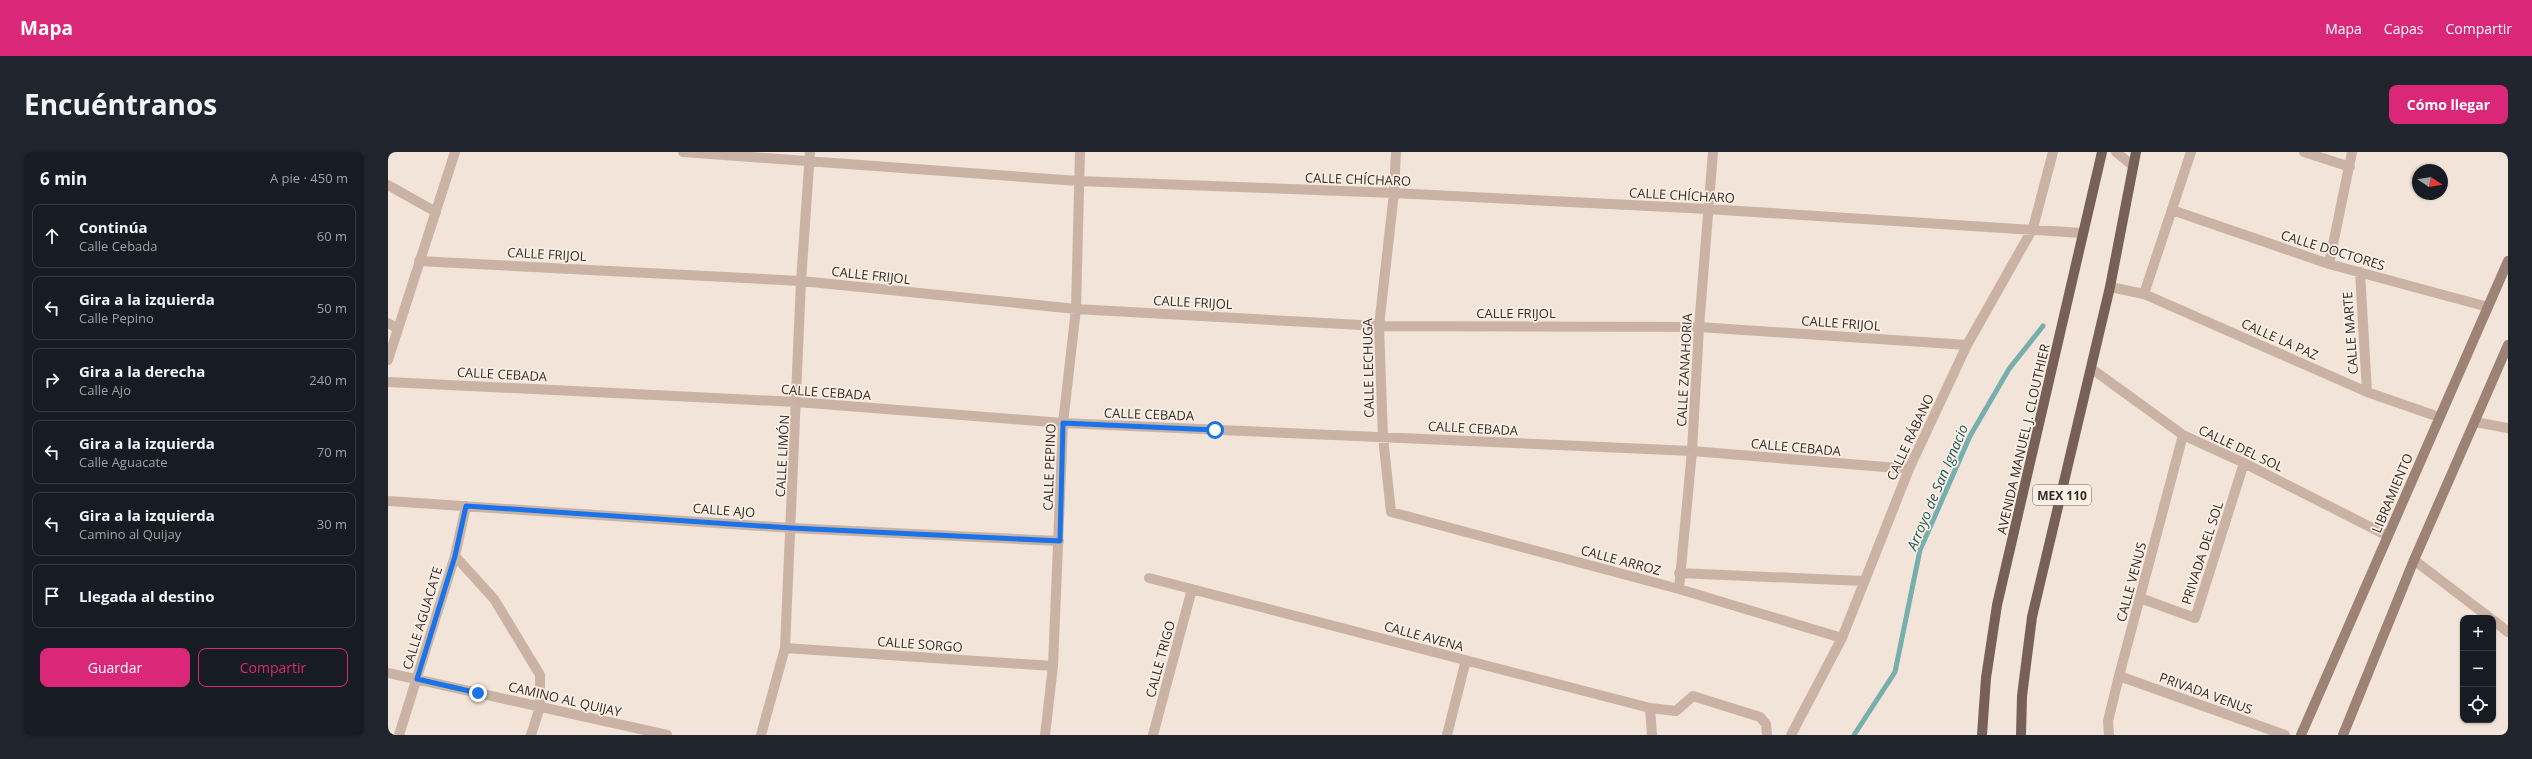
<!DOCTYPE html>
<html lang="es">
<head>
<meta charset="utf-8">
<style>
  :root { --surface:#171b24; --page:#20242c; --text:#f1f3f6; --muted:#9ea1a6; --line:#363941; --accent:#db2777 }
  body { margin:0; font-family:"Open Sans",sans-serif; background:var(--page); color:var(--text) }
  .controls { position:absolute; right:12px; bottom:12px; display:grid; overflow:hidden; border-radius:8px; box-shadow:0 1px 3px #0004 }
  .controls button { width:36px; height:36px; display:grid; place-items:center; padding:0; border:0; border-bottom:1px solid var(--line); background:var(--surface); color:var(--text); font:20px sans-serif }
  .compass { position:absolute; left:2024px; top:12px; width:36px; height:36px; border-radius:50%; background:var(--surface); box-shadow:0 1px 3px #0004; rotate:102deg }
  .stop { position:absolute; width:12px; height:12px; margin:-9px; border:3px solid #1a73e8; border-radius:50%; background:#fff }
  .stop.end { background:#1a73e8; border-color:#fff; box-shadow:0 1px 4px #0008 }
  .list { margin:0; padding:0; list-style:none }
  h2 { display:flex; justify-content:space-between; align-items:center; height:52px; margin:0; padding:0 16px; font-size:17px }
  h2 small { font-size:13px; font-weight:400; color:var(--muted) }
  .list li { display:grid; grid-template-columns:26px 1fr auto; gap:12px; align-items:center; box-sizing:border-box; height:64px; margin:0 8px 8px; padding:0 8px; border:1px solid var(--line); border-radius:8px }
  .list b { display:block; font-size:15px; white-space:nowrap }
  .list p { margin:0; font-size:13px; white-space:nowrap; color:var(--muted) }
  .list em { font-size:13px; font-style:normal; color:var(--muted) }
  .actions { display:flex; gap:8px; padding:12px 16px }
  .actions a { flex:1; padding:9px 0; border:1px solid var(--accent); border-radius:8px; text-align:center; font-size:14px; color:var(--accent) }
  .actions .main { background:var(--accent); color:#fff }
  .icon { flex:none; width:22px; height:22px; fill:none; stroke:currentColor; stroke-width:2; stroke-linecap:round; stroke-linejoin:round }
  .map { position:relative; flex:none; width:2120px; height:583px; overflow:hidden; border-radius:8px }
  header { display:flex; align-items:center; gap:24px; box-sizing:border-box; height:56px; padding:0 20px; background:var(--accent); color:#fff }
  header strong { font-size:19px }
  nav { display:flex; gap:22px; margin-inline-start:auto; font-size:14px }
  .intro { display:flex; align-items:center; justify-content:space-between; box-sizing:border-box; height:96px; padding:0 24px }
  h1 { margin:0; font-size:28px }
  .button { padding:10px 18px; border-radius:8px; background:var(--accent); color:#fff; font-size:14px; font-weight:700 }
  main { display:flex; gap:24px; padding:0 24px }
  aside { flex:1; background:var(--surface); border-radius:8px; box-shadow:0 1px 3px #0004 }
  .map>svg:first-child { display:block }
</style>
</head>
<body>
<header>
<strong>Mapa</strong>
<nav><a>Mapa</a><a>Capas</a><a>Compartir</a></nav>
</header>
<div class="intro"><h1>Encuéntranos</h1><a class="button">Cómo llegar</a></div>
<main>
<aside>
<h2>6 min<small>A pie · 450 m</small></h2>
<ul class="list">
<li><svg class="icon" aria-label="ahead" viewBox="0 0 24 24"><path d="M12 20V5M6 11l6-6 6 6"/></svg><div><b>Continúa</b><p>Calle Cebada</p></div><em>60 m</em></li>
<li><svg class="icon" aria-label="left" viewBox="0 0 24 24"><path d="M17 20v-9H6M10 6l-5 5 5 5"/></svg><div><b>Gira a la izquierda</b><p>Calle Pepino</p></div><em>50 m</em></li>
<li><svg class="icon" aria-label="right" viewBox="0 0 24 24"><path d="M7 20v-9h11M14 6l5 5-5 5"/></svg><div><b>Gira a la derecha</b><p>Calle Ajo</p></div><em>240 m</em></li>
<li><svg class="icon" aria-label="left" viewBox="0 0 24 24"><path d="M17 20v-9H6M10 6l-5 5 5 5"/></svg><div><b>Gira a la izquierda</b><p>Calle Aguacate</p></div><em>70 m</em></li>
<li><svg class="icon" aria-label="left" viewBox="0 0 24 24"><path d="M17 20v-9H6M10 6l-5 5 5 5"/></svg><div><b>Gira a la izquierda</b><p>Camino al Quijay</p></div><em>30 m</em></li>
<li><svg class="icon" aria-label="arrive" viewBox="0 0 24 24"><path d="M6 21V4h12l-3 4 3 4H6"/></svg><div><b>Llegada al destino</b></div></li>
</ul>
<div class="actions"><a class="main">Guardar</a><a>Compartir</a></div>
</aside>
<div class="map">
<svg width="2120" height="583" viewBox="0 0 2120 583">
  <rect width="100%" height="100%" fill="#f2e4d8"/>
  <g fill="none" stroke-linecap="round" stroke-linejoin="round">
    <path stroke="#77afae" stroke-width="5" d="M1466 583 1507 520 1532 398 1582 284 1621 217 1655 174"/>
    <path stroke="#cab3a4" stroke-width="10" d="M295 0 690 29 1006 41 1320 57 1694 81
      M1008 0 1006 41 991 174 995 285 1003 360 1291 437 1454 486
      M1728 0 1745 14
      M1916 0 1962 15
      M0 33 48 60
      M1784 58 1941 112 2100 155
      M31 109 413 129 688 157 991 174 1311 175 1579 193
      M1941 112 1964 0
      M1972 120 1979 240
      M1722 135 1756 142 1979 240 2051 265
      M1756 142 1803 0
      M0 171 9 176
      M0 208 67 0
      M1704 217 1795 283 1856 311 2000 384
      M0 230 409 250 675 271 1304 299 1521 317
      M2087 270 2120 276
      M0 349 403 376 671 389
      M67 404 106 447 152 523V555L143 583
      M2026 408 2102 466
      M1291 421 1475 429
      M761 426 1262 556 1288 559 1305 544 1372 565 1378 572 1379 583
      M1291 437 1304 299 1311 175 1325 0
      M1752 446 1807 466 1856 311
      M2105 468 2120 480
      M397 496 665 514
      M0 521 279 583
      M1731 524 1897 583
      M1262 556 1264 583
      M11 583 67 404 78 354
      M373 583 397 496 413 129 422 0
      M657 583 665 514 675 271 688 157 692 0
      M765 583 804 437
      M1059 583 1078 508
      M1403 583 1454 486 1521 317 1579 193 1645 76 1665 0
      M1721 583 1720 569 1731 524 1795 283"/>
    <path stroke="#9d8276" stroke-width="10" d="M1913 583 2120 109
      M1955 583 2026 408 2120 193"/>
    <path stroke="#776057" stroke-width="10" d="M1594 583 1598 526 1609 453 1714 0
      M1633 583 1634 544 1644 465 1722 135 1748 0"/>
  </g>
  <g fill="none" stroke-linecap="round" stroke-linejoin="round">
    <path stroke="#1a73e8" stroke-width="5" d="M90 541 29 527 67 404 78 354 403 376 672 389 675 271 827 278"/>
  </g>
  <g text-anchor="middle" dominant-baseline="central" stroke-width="3.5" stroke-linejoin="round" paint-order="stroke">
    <rect fill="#f9efe5" stroke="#70655f" stroke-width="1" x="1645" y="333" width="58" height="20" rx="3"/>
    <g font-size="12" font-weight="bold" fill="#352a26">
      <text x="1674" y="343">MEX 110</text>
    </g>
    <g font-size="13" fill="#352a26" stroke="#f9efe5">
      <text transform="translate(970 27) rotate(2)">CALLE CHÍCHARO</text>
      <text transform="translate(1294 43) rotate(3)">CALLE CHÍCHARO</text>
      <text transform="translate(1945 98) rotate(17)">CALLE DOCTORES</text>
      <text transform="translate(159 102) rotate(3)">CALLE FRIJOL</text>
      <text transform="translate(483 123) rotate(6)">CALLE FRIJOL</text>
      <text transform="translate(805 150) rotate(3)">CALLE FRIJOL</text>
      <text x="1128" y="161">CALLE FRIJOL</text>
      <text transform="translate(1453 171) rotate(4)">CALLE FRIJOL</text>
      <text transform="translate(1962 181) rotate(-94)">CALLE MARTE</text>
      <text transform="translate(1892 187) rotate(24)">CALLE LA PAZ</text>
      <text transform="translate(980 216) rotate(-91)">CALLE LECHUGA</text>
      <text transform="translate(1296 218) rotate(-87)">CALLE ZANAHORIA</text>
      <text transform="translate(114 222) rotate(3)">CALLE CEBADA</text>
      <text transform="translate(438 240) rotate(4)">CALLE CEBADA</text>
      <text transform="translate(761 262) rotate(2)">CALLE CEBADA</text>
      <text transform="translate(1085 276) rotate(3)">CALLE CEBADA</text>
      <text transform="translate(1522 285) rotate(-65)">CALLE RÁBANO</text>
      <text transform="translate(1635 287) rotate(-77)">AVENIDA MANUEL J. CLOUTHIER</text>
      <text transform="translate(1408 295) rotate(5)">CALLE CEBADA</text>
      <text transform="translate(1853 296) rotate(25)">CALLE DEL SOL</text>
      <text transform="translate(394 304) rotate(-87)">CALLE LIMÓN</text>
      <text transform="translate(661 315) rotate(-88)">CALLE PEPINO</text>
      <text transform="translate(2004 341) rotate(-67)">LIBRAMIENTO</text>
      <text transform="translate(336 358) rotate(4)">CALLE AJO</text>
      <text transform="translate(1814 401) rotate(-72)">PRIVADA DEL SOL</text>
      <text transform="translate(1233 408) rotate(15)">CALLE ARROZ</text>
      <text transform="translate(1743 430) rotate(-75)">CALLE VENUS</text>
      <text transform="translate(34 466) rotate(-73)">CALLE AGUACATE</text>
      <text transform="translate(1036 484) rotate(15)">CALLE AVENA</text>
      <text transform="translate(532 492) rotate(4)">CALLE SORGO</text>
      <text transform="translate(772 507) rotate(-75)">CALLE TRIGO</text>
      <text transform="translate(1818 541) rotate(20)">PRIVADA VENUS</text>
      <text transform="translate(177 547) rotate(13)">CAMINO AL QUIJAY</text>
    </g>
    <g font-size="14" font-style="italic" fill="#1b5757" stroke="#f9efe5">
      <text transform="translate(1549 335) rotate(-67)">Arroyo de San Ignacio</text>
    </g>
  </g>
</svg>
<div class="controls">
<button>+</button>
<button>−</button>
<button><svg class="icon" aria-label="locate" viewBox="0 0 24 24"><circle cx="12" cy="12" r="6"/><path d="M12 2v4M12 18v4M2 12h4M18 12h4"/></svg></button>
</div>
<svg class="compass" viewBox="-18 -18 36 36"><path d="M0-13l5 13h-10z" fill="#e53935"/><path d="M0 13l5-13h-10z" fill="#9ea1a6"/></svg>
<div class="stop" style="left:827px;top:278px"></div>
<div class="stop end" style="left:90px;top:541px"></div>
</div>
</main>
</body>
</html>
